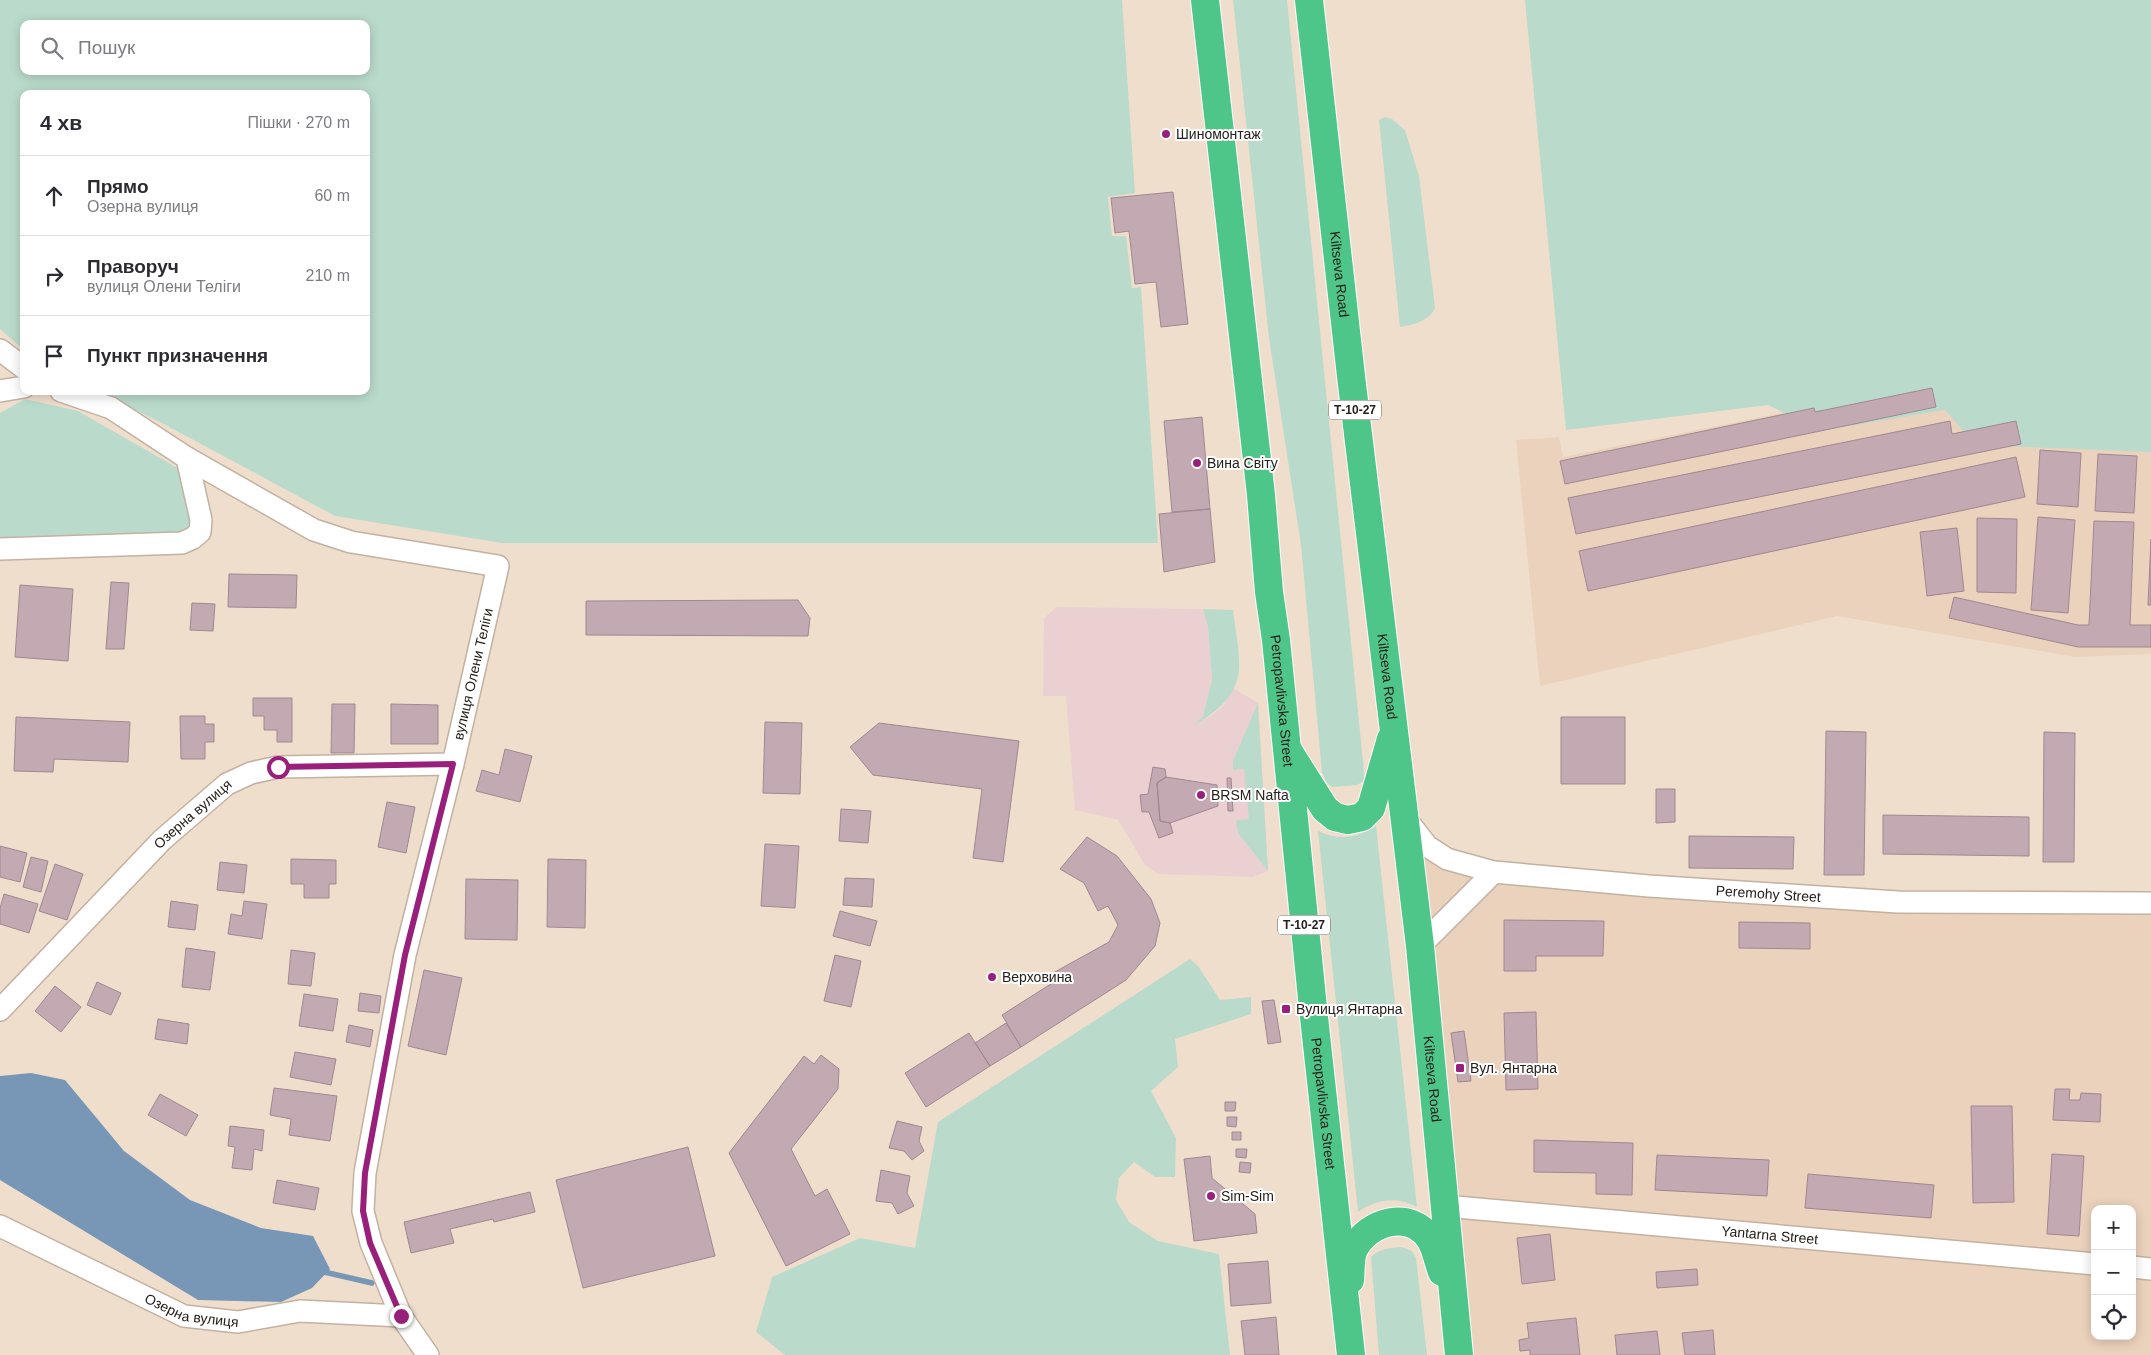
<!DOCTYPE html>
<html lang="uk">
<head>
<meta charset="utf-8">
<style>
  :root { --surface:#fff; --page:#f2f2f3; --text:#2b2b33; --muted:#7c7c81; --line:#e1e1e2 }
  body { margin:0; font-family:Helvetica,sans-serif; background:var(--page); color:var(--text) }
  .controls { position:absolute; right:15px; bottom:15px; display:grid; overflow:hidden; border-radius:10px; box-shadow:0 2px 12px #0003 }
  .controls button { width:45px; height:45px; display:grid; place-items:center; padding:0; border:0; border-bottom:1px solid var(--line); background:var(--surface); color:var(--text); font:25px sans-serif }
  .stop { position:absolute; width:15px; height:15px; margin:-11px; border:4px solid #99207a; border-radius:50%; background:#fff }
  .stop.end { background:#99207a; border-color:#fff; box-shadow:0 1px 5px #0008 }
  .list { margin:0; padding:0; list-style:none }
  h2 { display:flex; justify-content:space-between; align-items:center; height:65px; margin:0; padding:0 20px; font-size:21px }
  h2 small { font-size:16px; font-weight:400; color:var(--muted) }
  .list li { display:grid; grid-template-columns:32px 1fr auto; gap:15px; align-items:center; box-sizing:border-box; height:80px; padding:0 20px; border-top:1px solid var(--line) }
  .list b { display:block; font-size:19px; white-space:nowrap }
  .list p { margin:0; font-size:16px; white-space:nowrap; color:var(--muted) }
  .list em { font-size:16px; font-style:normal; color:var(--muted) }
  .icon { flex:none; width:28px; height:28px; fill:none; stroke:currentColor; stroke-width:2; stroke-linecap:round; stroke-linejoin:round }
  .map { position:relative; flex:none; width:2151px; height:1355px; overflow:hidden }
  .search { position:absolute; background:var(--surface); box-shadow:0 2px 12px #0003; left:20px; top:20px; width:350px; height:55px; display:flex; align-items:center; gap:12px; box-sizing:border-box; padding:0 18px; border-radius:10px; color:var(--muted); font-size:19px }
  .panel { position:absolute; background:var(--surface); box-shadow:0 2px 12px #0003; left:20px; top:90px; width:350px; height:305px; border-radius:10px }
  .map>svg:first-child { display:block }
</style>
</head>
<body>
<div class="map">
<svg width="2151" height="1355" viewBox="0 0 2151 1355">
  <rect width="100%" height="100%" fill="#f0decd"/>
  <path fill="#ebd0d1" d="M1057 607 1203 609 1208 627 1212 679 1203 716 1196 723 1211 716 1223 706 1233 688 1258 703 1268 871 1253 877 1158 874 1145 865 1118 820 1075 810 1066 696H1043L1044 618Z"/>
  <path fill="#ebd2bc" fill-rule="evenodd" d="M1930 383 2151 434V654L2075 657 1837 616 1540 686 1516 440 1559 437 1563 457Z
    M1406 819 1447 859 1649 886 2151 903V1355H1459ZM2095 1209H2132V1336H2095Z"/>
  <path fill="#badbcb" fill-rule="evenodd" d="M0 0H1122L1135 193 1108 197 1112 236H1126L1132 288 1141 287 1158 543H502L335 516 160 422 96 391H366V94H24V350L0 329ZM24 24H366V71H24Z
    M1233 0H1287L1364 772V781L1357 785 1332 787 1326 782 1322 772 1301 545 1269 338Z
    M1525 0H2151V452L1976 445 1945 410 1819 431 1768 405 1566 430Z
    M1385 117 1392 119 1405 130 1419 176 1435 308C1429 321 1413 325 1400 327L1379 120Z
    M25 399 78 411 181 470 198 527 179 534 0 545V413Z
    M1203 609 1233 610C1235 629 1240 650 1239 669 1237 696 1215 714 1194 725L1203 716 1212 679 1208 627Z
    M1258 703 1268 871 1238 833 1236 820 1249 819 1244 769 1233 770V761Z
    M1376 826 1417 1207C1397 1196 1377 1199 1358 1212L1318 831C1341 841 1355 838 1376 826Z
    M1190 959 1198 966 1220 1000 1251 997V1014L1175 1039 1178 1067 1151 1091 1176 1138 1175 1177H1155L1134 1162 1119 1178 1116 1200 1129 1222 1158 1241 1219 1254 1230 1355H785L756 1332 772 1277 860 1238 915 1248 938 1122Z
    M1402 1247 1412 1251 1416 1258 1427 1355H1379L1371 1257C1380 1248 1390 1248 1402 1247Z"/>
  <path fill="#7897b6" d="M31 1073 65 1080 124 1151 190 1200 261 1228 313 1236 330 1269 312 1288 281 1302 198 1300 0 1180V1076Z"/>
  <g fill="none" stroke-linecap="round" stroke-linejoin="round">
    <path stroke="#7897b6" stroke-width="5.5" d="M320 1271 372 1283"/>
  </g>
  <path fill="#c2a9b2" stroke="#a08891" d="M1173 192 1188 324 1161 327 1156 282 1135 284 1129 231 1115 233 1111 198Z
    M1932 388 1936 407 1565 484 1560 461 1814 408 1815 412Z
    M1202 417 1210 509 1172 512 1164 421Z
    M1950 421 1952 434 2016 421 2021 444 1576 534 1568 498Z
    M2040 450 2081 453 2078 507 2037 504Z
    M2098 454 2137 456 2134 513 2095 511Z
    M2016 457 2025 497 1588 591 1579 551Z
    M1210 509 1215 562 1164 572 1159 514Z
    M2038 517 2075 520 2068 613 2031 610Z
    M1977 518 2017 519 2016 593 1977 592Z
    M2094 521 2134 522 2130 625H2151V647H2078L1949 618 1954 597 2078 625H2089Z
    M1957 528 1964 591 1927 596 1920 532Z
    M2151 539V605H2148Z
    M229 574 297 575 296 608 228 607Z
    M111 582 129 583 124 649H106Z
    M20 585 73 589 68 661 15 657Z
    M798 600 810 618 808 636 586 635V601Z
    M192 603 215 604 213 631 190 630Z
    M253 698H292V742H277V730H264V716H253Z
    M332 704H355L354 753H331Z
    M391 704 438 705V744H391Z
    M180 716H205V724H214V742H205V759H181Z
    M16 717 130 722 128 762 54 759 53 772 14 771Z
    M1561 717H1625V784H1561Z
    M765 722 802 723 800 794 763 793Z
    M879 723 1019 741 1003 862 973 858 982 789 873 775 850 747Z
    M1826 731 1866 732 1864 875H1824Z
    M2044 732 2075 733 2074 862H2043Z
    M505 749 532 756 520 802 476 791 482 770 499 775Z
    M1153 767 1165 769 1166 777 1157 783 1160 821 1170 823 1173 833 1159 838 1149 812H1142L1140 795 1148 794Z
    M1166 777 1217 785 1218 806 1170 823 1160 821 1157 783Z
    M1227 778H1231L1233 811H1228Z
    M1656 789H1675V822L1656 823Z
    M387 802 415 807 406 853 378 847Z
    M841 809 871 811 868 843 839 841Z
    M1883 815 2029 817V856L1883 854Z
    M1689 836 1794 837 1793 869 1689 868Z
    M1087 837 1117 856 1151 899 1160 923 1155 946 1126 980 1021 1047 1002 1015 1057 980 1053 973 1109 942 1118 925 1108 906 1098 911 1084 883 1060 869Z
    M765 844 799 846 795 908 761 906Z
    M0 846 27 853 20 882 0 877Z
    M31 857 48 861 41 892 23 887Z
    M291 859 336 860V884H329V898H304V884H291Z
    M548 859 586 860 585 928 547 927Z
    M220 862 247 865 244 893 217 890Z
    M55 864 83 874 67 920 39 911Z
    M845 878 874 879 872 907 843 905Z
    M466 879 518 880 517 940 465 939Z
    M4 894 38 904 29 933 0 924V908Z
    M171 901 198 905 195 930 168 927Z
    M244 901 267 904 262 939 228 934 231 914 242 916Z
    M840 911 877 921 870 946 833 936Z
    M1504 920 1604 921 1603 956H1536V971H1504Z
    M1739 922 1810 923V949L1739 948Z
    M186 948 215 952 210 990 182 987Z
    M291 950 315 953 311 986 288 984Z
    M835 955 861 961 851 1007 824 1001Z
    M424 970 462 978 446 1055 408 1046Z
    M97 982 121 993 111 1015 87 1005Z
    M55 986 81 1007 61 1032 35 1011Z
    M360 993 381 996 379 1013 358 1011Z
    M304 994 338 999 333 1031 299 1026Z
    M1274 1000 1281 1042 1268 1044 1262 1001Z
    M1536 1012 1538 1089 1506 1090 1504 1013Z
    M158 1019 189 1024 187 1044 155 1039Z
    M1006 1023 1021 1047 990 1066 975 1043Z
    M349 1025 373 1030 370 1047 346 1042Z
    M1464 1031 1471 1081 1458 1082 1451 1033Z
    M969 1033 990 1066 926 1107 905 1073Z
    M295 1052 336 1059 331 1085 290 1077Z
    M821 1055 839 1069 838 1089 791 1149 815 1196 827 1189 850 1234 786 1266 729 1153 804 1056 814 1064Z
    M274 1088 337 1096 330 1141 289 1135 291 1119 270 1115Z
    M2055 1089H2070L2069 1100H2080L2081 1093 2101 1094 2100 1122 2053 1120Z
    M160 1094 198 1115 186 1136 148 1115Z
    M1225 1102H1236L1235 1111H1225Z
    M1971 1106H2012L2014 1202 1973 1203Z
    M1227 1117H1237L1236 1127 1227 1126Z
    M897 1121 922 1127 919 1141 924 1151 912 1160 904 1151 889 1148Z
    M230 1126 264 1130 262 1151 254 1149 252 1170 232 1168 235 1147 228 1146Z
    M1232 1132H1241V1140H1232Z
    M1534 1140 1633 1143 1632 1195 1596 1194V1173L1534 1172Z
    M688 1147 715 1256 583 1288 556 1180Z
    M1236 1149H1247L1246 1158 1236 1157Z
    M2052 1154 2084 1156 2079 1236 2047 1234Z
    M1657 1155 1769 1160 1767 1196 1655 1190Z
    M1210 1156 1212 1178 1255 1214 1257 1233 1194 1241 1184 1159Z
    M1240 1162 1251 1163 1250 1173 1239 1172Z
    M881 1170 910 1176 907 1193 914 1206 898 1214 892 1203 876 1201Z
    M1808 1174 1934 1185 1931 1218 1805 1208Z
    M277 1180 319 1188 315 1210 273 1203Z
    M530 1192 535 1212 494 1222 493 1219 450 1229 454 1243 411 1253 404 1222Z
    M1550 1234 1555 1280 1522 1284 1517 1238Z
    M1268 1261 1271 1303 1231 1306 1228 1264Z
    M1697 1269 1698 1285 1657 1288 1656 1272Z
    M1276 1317 1279 1355H1245L1241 1321Z
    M1576 1318 1580 1355H1530V1350L1520 1351 1519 1340 1529 1338 1527 1323Z
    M1713 1330 1715 1355H1685L1682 1333Z
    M1657 1331 1660 1355H1617L1615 1335Z"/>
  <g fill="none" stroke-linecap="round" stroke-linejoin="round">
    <g stroke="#c3b1a1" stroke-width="24">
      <g id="minor">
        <path d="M0 350 24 368"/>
        <path d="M0 391 24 387"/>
        <path d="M61 391 111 408 187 458 314 530 351 542 498 566 453 764 405 955 365 1173 363 1211 371 1243 401 1316 428 1355"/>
        <path d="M0 549 182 543 193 538 200 532 201 520 187 458"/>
        <path id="s1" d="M1406 819 1427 846 1447 859 1494 872 1649 886 1898 902 2151 903"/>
        <path d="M1420 946 1494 872"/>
        <path id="s2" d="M0 1010 162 840 227 784 251 773 278 767 453 764"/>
        <path id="s3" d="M1445 1206 2095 1264"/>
        <path id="s4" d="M0 1226 184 1316 238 1322 300 1311 401 1316"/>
        <path d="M2132 1267 2151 1269"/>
      </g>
    </g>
    <g stroke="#fff" stroke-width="30">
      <g id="highway">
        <path id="s5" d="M1205 0 1261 495 1269 592 1276 640 1313 1008 1351 1355"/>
        <path id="s6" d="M1309 0 1351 376 1420 946 1459 1355"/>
        <path d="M1289 752 1325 809 1335 817 1348 820 1362 817 1371 808 1391 739"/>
        <path d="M1350 1280C1351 1270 1350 1257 1354 1249 1368 1221 1411 1209 1430 1239 1436 1248 1438 1262 1442 1272"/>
      </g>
    </g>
    <use href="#minor" stroke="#fff" stroke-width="21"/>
    <use href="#highway" stroke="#4ec589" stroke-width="28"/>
  </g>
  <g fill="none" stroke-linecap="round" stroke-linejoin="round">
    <path stroke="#99207a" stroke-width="6" d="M278 767 453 764 405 955 365 1173 363 1211 370 1243 401 1316"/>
  </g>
  <g fill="#99207a" stroke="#fff" stroke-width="2">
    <circle cx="1166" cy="134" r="5"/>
    <circle cx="1197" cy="463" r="5"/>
    <circle cx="1201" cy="795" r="5"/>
    <circle cx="992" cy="977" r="5"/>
    <rect x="1281" y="1004" width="10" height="10" rx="2.5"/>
    <rect x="1455" y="1063" width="10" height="10" rx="2.5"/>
    <circle cx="1211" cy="1196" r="5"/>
  </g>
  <g text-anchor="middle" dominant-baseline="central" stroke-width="4" stroke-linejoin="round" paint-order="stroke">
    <g fill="#fff" stroke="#68635f" stroke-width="1">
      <rect x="1329" y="400.5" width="52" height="19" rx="4"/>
      <rect x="1278" y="915.5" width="52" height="19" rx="4"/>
    </g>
    <g font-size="12" font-weight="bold" fill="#27201a">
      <text x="1355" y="410">Т-10-27</text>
      <text x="1304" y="925">Т-10-27</text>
    </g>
    <g font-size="14" fill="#27201a" stroke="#fff" text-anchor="start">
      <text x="1176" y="134">Шиномонтаж</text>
      <text x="1207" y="463">Вина Світу</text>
      <text x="1211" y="795">BRSM Nafta</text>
      <text x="1002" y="977">Верховина</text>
      <text x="1296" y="1009">Вулиця Янтарна</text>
      <text x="1470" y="1068">Вул. Янтарна</text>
      <text x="1221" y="1196">Sim-Sim</text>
    </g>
    <g font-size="14" fill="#27201a" stroke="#fff">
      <text stroke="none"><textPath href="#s6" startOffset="276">Kiltseva Road</textPath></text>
      <text transform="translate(473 674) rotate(-77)">вулиця Олени Теліги</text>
      <text stroke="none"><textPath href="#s6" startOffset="681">Kiltseva Road</textPath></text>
      <text stroke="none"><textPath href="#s5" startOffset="705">Petropavlivska Street</textPath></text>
      <text stroke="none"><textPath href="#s2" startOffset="275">Озерна вулиця</textPath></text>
      <text stroke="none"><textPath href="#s1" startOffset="382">Peremohy Street</textPath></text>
      <text stroke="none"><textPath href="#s6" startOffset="1086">Kiltseva Road</textPath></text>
      <text stroke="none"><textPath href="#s5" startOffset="1110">Petropavlivska Street</textPath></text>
      <text stroke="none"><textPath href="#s3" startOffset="326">Yantarna Street</textPath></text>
      <text stroke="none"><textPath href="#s4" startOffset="211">Озерна вулиця</textPath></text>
    </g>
  </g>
</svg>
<div class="controls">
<button>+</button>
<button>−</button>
<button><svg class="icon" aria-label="locate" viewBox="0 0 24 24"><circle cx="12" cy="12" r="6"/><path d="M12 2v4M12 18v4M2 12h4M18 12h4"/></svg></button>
</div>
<div class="stop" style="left:278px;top:767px"></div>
<div class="stop end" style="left:401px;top:1316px"></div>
<div class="search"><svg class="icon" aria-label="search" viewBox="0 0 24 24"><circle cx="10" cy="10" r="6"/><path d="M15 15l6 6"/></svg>Пошук</div>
<section class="panel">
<h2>4 хв<small>Пішки · 270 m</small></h2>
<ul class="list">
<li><svg class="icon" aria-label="ahead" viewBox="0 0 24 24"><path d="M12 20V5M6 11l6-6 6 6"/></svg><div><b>Прямо</b><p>Озерна вулиця</p></div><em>60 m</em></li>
<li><svg class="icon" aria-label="right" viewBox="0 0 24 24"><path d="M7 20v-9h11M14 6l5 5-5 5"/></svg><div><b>Праворуч</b><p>вулиця Олени Теліги</p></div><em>210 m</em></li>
<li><svg class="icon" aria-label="arrive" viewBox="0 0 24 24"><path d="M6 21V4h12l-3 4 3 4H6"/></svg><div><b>Пункт призначення</b></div></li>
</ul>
</section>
</div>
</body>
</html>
